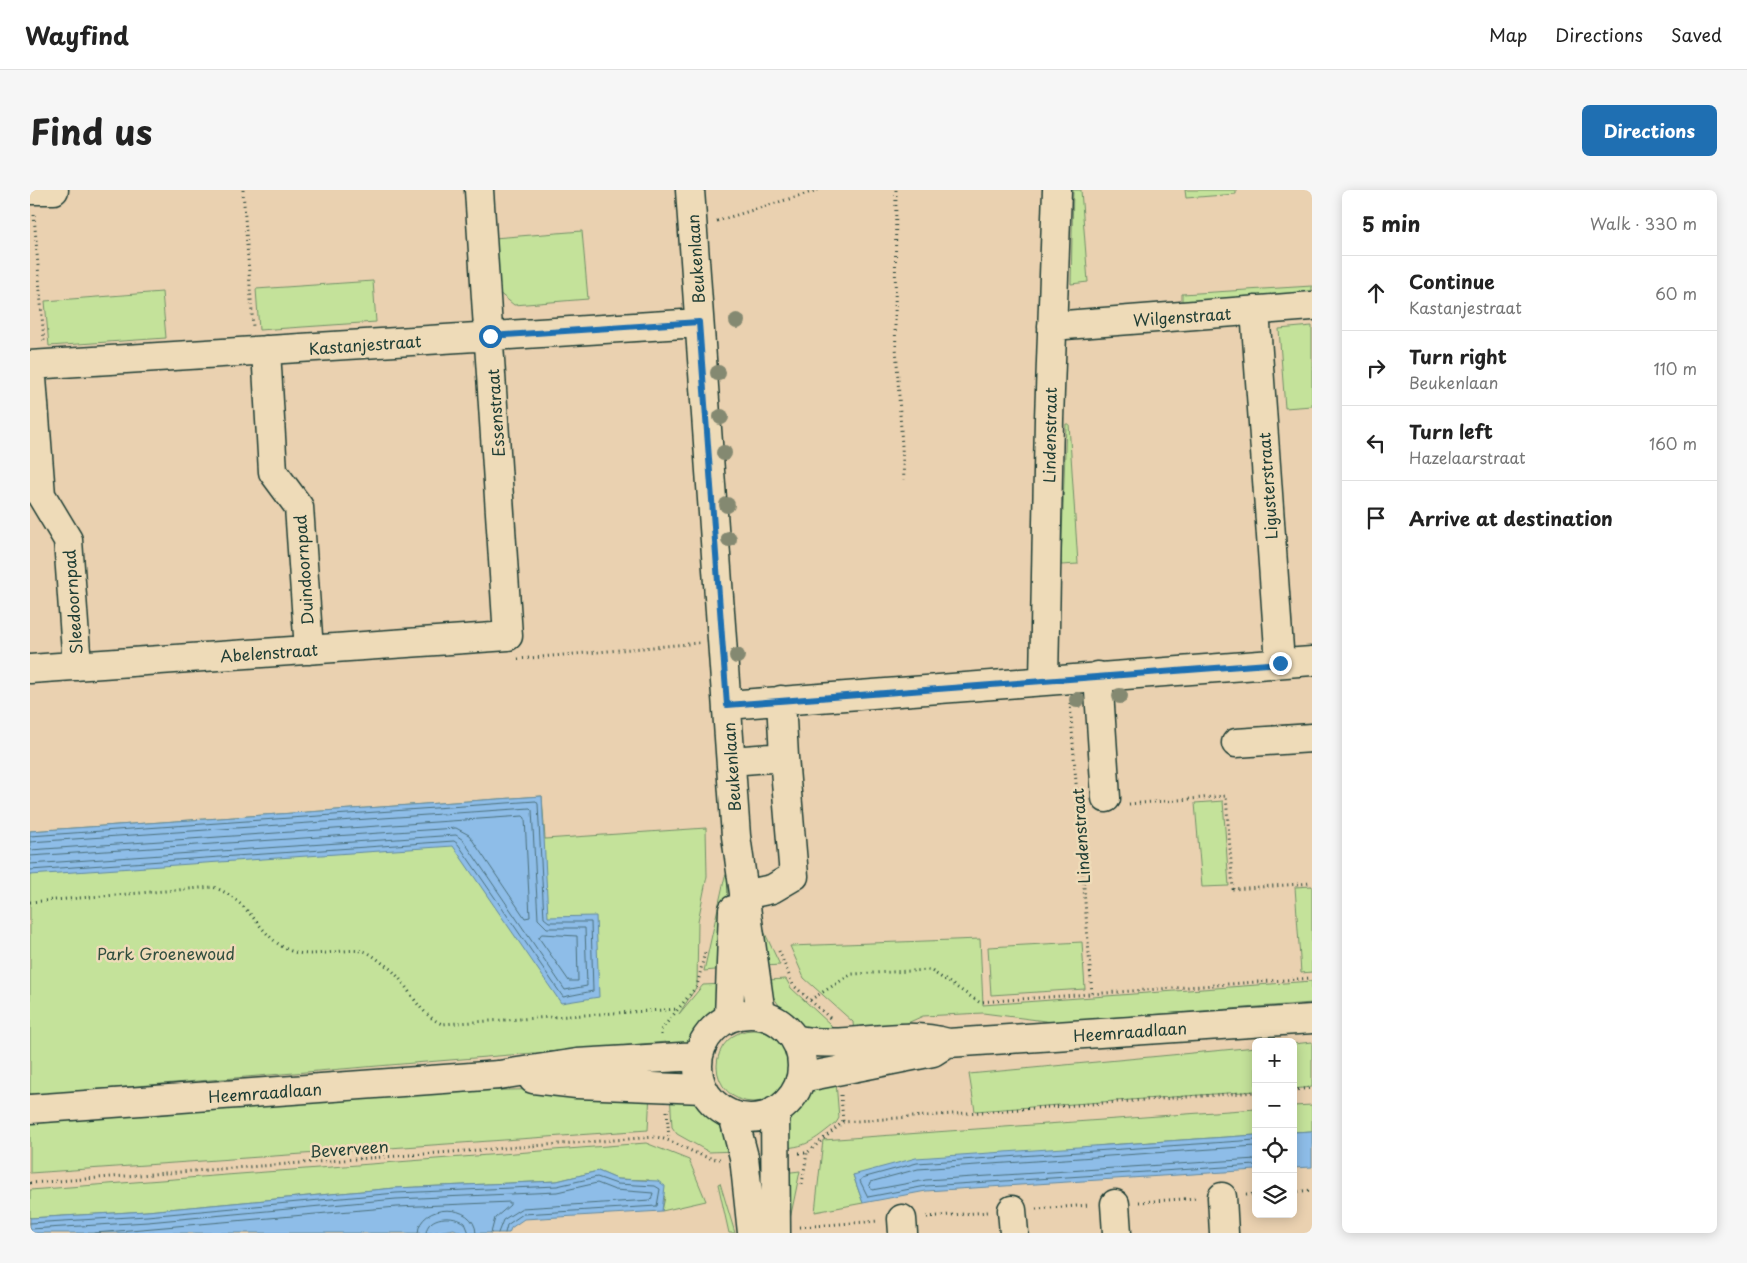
<!DOCTYPE html>
<html lang="en">
<head>
<meta charset="utf-8">
<style>
  :root { --surface:#fff; --page:#f6f6f6; --text:#222; --muted:#767676; --line:#e0e0e0; --accent:#1f6fb2 }
  body { margin:0; font-family:"Playpen Sans",sans-serif; background:var(--page); color:var(--text) }
  .controls { position:absolute; right:15px; bottom:15px; display:grid; overflow:hidden; border-radius:8px; box-shadow:0 2px 12px #0003 }
  .controls button { width:45px; height:45px; display:grid; place-items:center; padding:0; border:0; border-bottom:1px solid var(--line); background:var(--surface); color:var(--text); font:25px sans-serif }
  .stop { position:absolute; width:15px; height:15px; margin:-11px; border:4px solid #1f6fb2; border-radius:50%; background:#fff }
  .stop.end { background:#1f6fb2; border-color:#fff; box-shadow:0 1px 5px #0008 }
  .list { margin:0; padding:0; list-style:none }
  h2 { display:flex; justify-content:space-between; align-items:center; height:65px; margin:0; padding:0 20px; font-size:21px }
  h2 small { font-size:16px; font-weight:400; color:var(--muted) }
  .list li { display:grid; grid-template-columns:32px 1fr auto; gap:15px; align-items:center; box-sizing:border-box; height:75px; padding:0 20px; border-top:1px solid var(--line) }
  .list b { display:block; font-size:19px; white-space:nowrap }
  .list p { margin:0; font-size:16px; white-space:nowrap; color:var(--muted) }
  .list em { font-size:16px; font-style:normal; color:var(--muted) }
  .icon { flex:none; width:28px; height:28px; fill:none; stroke:currentColor; stroke-width:2; stroke-linecap:round; stroke-linejoin:round }
  .map { position:relative; flex:none; width:1282px; height:1043px; overflow:hidden; border-radius:8px }
  header { display:flex; align-items:center; gap:30px; box-sizing:border-box; height:70px; padding:0 25px; background:var(--surface); border-bottom:1px solid var(--line) }
  header strong { font-size:24px }
  nav { display:flex; gap:28px; margin-inline-start:auto; font-size:18px }
  .intro { display:flex; align-items:center; justify-content:space-between; box-sizing:border-box; height:120px; padding:0 30px }
  h1 { margin:0; font-size:35px }
  .button { padding:12px 22px; border-radius:8px; background:var(--accent); color:#fff; font-size:18px; font-weight:700 }
  main { display:flex; gap:30px; padding:0 30px }
  aside { flex:1; background:var(--surface); border-radius:8px; box-shadow:0 2px 12px #0003 }
  .map>svg:first-child { display:block }
</style>
</head>
<body>
<header>
<strong>Wayfind</strong>
<nav><a>Map</a><a>Directions</a><a>Saved</a></nav>
</header>
<div class="intro"><h1>Find us</h1><a class="button">Directions</a></div>
<main>
<div class="map">
<svg width="1282" height="1043" viewBox="0 0 1282 1043">
  <rect width="100%" height="100%" fill="#ead1b0"/>
  <filter id="ink" filterUnits="userSpaceOnUse"><feTurbulence type="fractalNoise" baseFrequency=".02" numOctaves="2"/><feDisplacementMap in="SourceGraphic" scale="10" xChannelSelector="R" yChannelSelector="G"/><feConvolveMatrix kernelMatrix="1 2 1 2 8 2 1 2 1" color-interpolation-filters="sRGB"/></filter>
  <g filter="url(#ink)">
    <path fill="#c4e29a" stroke="#729067" d="M1043 0H1051L1058 92 1041 94Z
      M1155 0H1206V4L1156 8Z
      M552 41 558 109 484 115 468 102 464 48Z
      M343 91 346 132 229 140 226 99Z
      M1282 96V103L1152 112V104Z
      M132 102 136 148 19 156 15 111Z
      M1282 136V216L1255 218 1249 139Z
      M1036 234H1039L1048 374 1031 375Z
      M512 606 515 649 676 638 677 686 668 731 667 796 649 824 673 795 694 794 688 823 659 852 636 860V852L0 905V641Z
      M1193 611 1199 696 1172 697 1165 613Z
      M698 682 696 779 674 781 695 686Z
      M1282 696V782L1271 783 1265 697Z
      M731 735 750 775 735 776Z
      M950 749 953 815 1282 791V813L1023 832 953 823 893 826 853 844 824 845 823 832 774 788 760 756Z
      M1052 752 1055 799 961 805 958 757Z
      M756 789 761 798 801 835 802 846 777 841 753 821 742 805 738 790Z
      M687 876a36 36 0 1 1 72 0a36 36 0 1 1-72 0Z
      M1282 852V897L1263 899V854Z
      M1226 857V901L945 921 939 884Z
      M806 892 809 928 806 933C786 948 779 957 753 958L755 934 760 926 781 902 791 896Z
      M527 899 620 902 618 940 0 983V929L432 901Z
      M640 902 668 910 693 933 707 961 679 962 647 944 642 937Z
      M1282 915V941L1263 942V916Z
      M1226 919V945L1077 955 823 985 833 1013 785 1022 793 950Z
      M616 953 659 970 676 1011 632 1021 635 1007 619 990 587 989 568 981 527 991 365 998 117 1021 0 1028V1000Z
      M770 981 759 1034 753 983Z
      M690 993 705 1043H699L688 994Z"/>
    <path fill="#8ebde8" stroke="#628aa0" d="M512 606 518 727 566 726 569 807 531 813 423 656 0 685V641Z
      M1282 941V977L1263 978V942Z
      M1226 945V980L896 1001 833 1013 823 985 886 968Z
      M568 981 587 989 628 991 635 996 632 1021 494 1029 481 1038 479 1043H432L424 1039 401 1043H0V1028L117 1021 365 998 527 991Z"/>
    <g fill="none" stroke-linecap="round" stroke-linejoin="round">
      <path stroke="#4b707c" stroke-width="1" d="M0 646 506 611 508 614 514 728 519 732H561L563 801 533 807 428 654 424 651 0 680
        M0 652 500 618 502 620 508 729 517 738H555L557 796 535 800 433 650 426 645 0 674
        M0 660 493 626 495 628 500 727 495 728 439 645 426 638 0 666
        M512 744 547 746 548 791H539L509 748Z
        M1226 950 887 973 832 988 830 991 838 1007 896 996 1226 975
        M1226 956 888 979 840 992 839 995 842 1000 896 990 1226 969
        M0 1033 117 1026 366 1003 527 996 567 987 587 994 625 996 630 999 627 1016 493 1024 477 1035 475 1043
        M0 1039 118 1032 366 1009 527 1002 567 993 585 1000 623 1003 621 1010 492 1018 473 1030 468 1043
        M65 1043 367 1017 480 1012V1015L465 1028 461 1043
        M388 1043C389 1013 445 1012 446 1043
        M396 1043C397 1025 424 1025 435 1033L439 1043"/>
      <g stroke="#1f3d34" stroke-width="31">
        <path id="minor" d="M0 0H24
          M660 0 706 646 731 824
          M1225 120 1250 473
          M1022 136 1282 116
          M236 160 243 282 269 317 279 460
          M0 175 669 133
          M1 175 11 305 38 350 47 476
          M0 479 478 446 449 0
          M1068 486 1076 608
          M1014 490 1019 229 1027 0
          M751 510 754 567
          M697 515 1282 471
          M1206 553 1282 548
          M701 571 754 567 764 686 742 699 714 705
          M699 827 703 720
          M745 921 746 1043
          M703 925 714 967 722 1043
          M1192 1007 1194 1043
          M1085 1014 1087 1043
          M982 1020 984 1043
          M872 1029 873 1043"/>
      </g>
      <g stroke="#1f3d34" stroke-width="31">
        <path id="major" d="M668 876a52 52 0 1 1 104 0a52 52 0 1 1-104 0Z
          M765 849C815 861 869 838 918 853L1282 829
          M771 888 903 862 914 855
          M503 889 547 894 673 899
          M0 919 469 885 547 873 668 866"/>
      </g>
      <path stroke="#1f3d34" stroke-width="3" stroke-dasharray="1 4" stroke-linecap="butt" d="M213 0 223 137
        M866 0 865 139 874 290
        M4 25 14 151
        M687 31 788 0
        M488 469 669 453
        M1040 513 1062 804
        M1099 614 1196 606 1203 699 1282 693
        M0 712 183 697C221 710 230 749 261 761 283 769 310 758 333 761 340 762 349 771 355 775 378 790 384 822 412 834L649 819
        M749 761 763 795 800 828
        M780 810 822 784 900 780 949 812 1282 788
        M631 845V840L667 796 675 762
        M1263 900 1282 898
        M811 905 813 932
        M637 921 639 949
        M769 963H777L813 932 1226 902
        M0 993 625 947C647 950 670 970 690 969
        M772 994 777 963
        M1263 1002 1282 1000
        M1216 1005 1226 1004
        M1109 1012 1167 1008
        M1006 1019 1060 1015
        M897 1027 958 1022
        M770 1037 848 1031"/>
      <use href="#minor" stroke="#eedbb8" stroke-width="28"/>
      <use href="#major" stroke="#eedbb8" stroke-width="28"/>
    </g>
    <g fill="#848971">
      <circle cx="707" cy="131" r="8"/>
      <circle cx="688" cy="183" r="8"/>
      <circle cx="691" cy="227" r="8"/>
      <circle cx="694" cy="263" r="8"/>
      <circle cx="697" cy="315" r="8"/>
      <circle cx="699" cy="349" r="8"/>
      <circle cx="707" cy="466" r="8"/>
      <circle cx="1090" cy="506" r="8"/>
      <circle cx="1047" cy="510" r="8"/>
    </g>
  </g>
  <g fill="none" stroke-linecap="round" stroke-linejoin="round" filter="url(#ink)">
    <path stroke="#1f6fb2" stroke-width="6" d="M460 146 669 132 697 515 1250 473"/>
  </g>
  <g text-anchor="middle" dominant-baseline="central" stroke-width="5" stroke-linejoin="round" paint-order="stroke">
    <g font-size="16" fill="#1f3d34" stroke="#eedbb8">
      <text transform="translate(665 69) rotate(-94)">Beukenlaan</text>
      <text transform="translate(1152 126) rotate(-4)">Wilgenstraat</text>
      <text transform="translate(335 154) rotate(-4)">Kastanjestraat</text>
      <text transform="translate(465 223) rotate(-94)">Essenstraat</text>
      <text transform="translate(1019 245) rotate(-89)">Lindenstraat</text>
      <text transform="translate(1237 296) rotate(-94)">Ligusterstraat</text>
      <text transform="translate(273 380) rotate(-94)">Duindoornpad</text>
      <text transform="translate(42 412) rotate(-94)">Sleedoornpad</text>
      <text transform="translate(239 462) rotate(-4)">Abelenstraat</text>
      <text transform="translate(701 577) rotate(-94)">Beukenlaan</text>
      <text transform="translate(1050 646) rotate(-94)">Lindenstraat</text>
      <text transform="translate(1100 841) rotate(-4)">Heemraadlaan</text>
      <text transform="translate(235 902) rotate(-4)">Heemraadlaan</text>
      <text transform="translate(319 958) rotate(-4)">Beverveen</text>
    </g>
    <g font-size="16" fill="#304e3e" stroke="#eedbb8">
      <text x="136" y="763">Park Groenewoud</text>
    </g>
  </g>
</svg>
<div class="controls">
<button>+</button>
<button>−</button>
<button><svg class="icon" aria-label="locate" viewBox="0 0 24 24"><circle cx="12" cy="12" r="6"/><path d="M12 2v4M12 18v4M2 12h4M18 12h4"/></svg></button>
<button><svg class="icon" aria-label="layers" viewBox="0 0 24 24"><path d="M12 4l9 5-9 5-9-5zM3 14l9 5 9-5"/></svg></button>
</div>
<div class="stop" style="left:460px;top:146px"></div>
<div class="stop end" style="left:1250px;top:473px"></div>
</div>
<aside>
<h2>5 min<small>Walk · 330 m</small></h2>
<ul class="list">
<li><svg class="icon" aria-label="ahead" viewBox="0 0 24 24"><path d="M12 20V5M6 11l6-6 6 6"/></svg><div><b>Continue</b><p>Kastanjestraat</p></div><em>60 m</em></li>
<li><svg class="icon" aria-label="right" viewBox="0 0 24 24"><path d="M7 20v-9h11M14 6l5 5-5 5"/></svg><div><b>Turn right</b><p>Beukenlaan</p></div><em>110 m</em></li>
<li><svg class="icon" aria-label="left" viewBox="0 0 24 24"><path d="M17 20v-9H6M10 6l-5 5 5 5"/></svg><div><b>Turn left</b><p>Hazelaarstraat</p></div><em>160 m</em></li>
<li><svg class="icon" aria-label="arrive" viewBox="0 0 24 24"><path d="M6 21V4h12l-3 4 3 4H6"/></svg><div><b>Arrive at destination</b></div></li>
</ul>
</aside>
</main>
</body>
</html>
